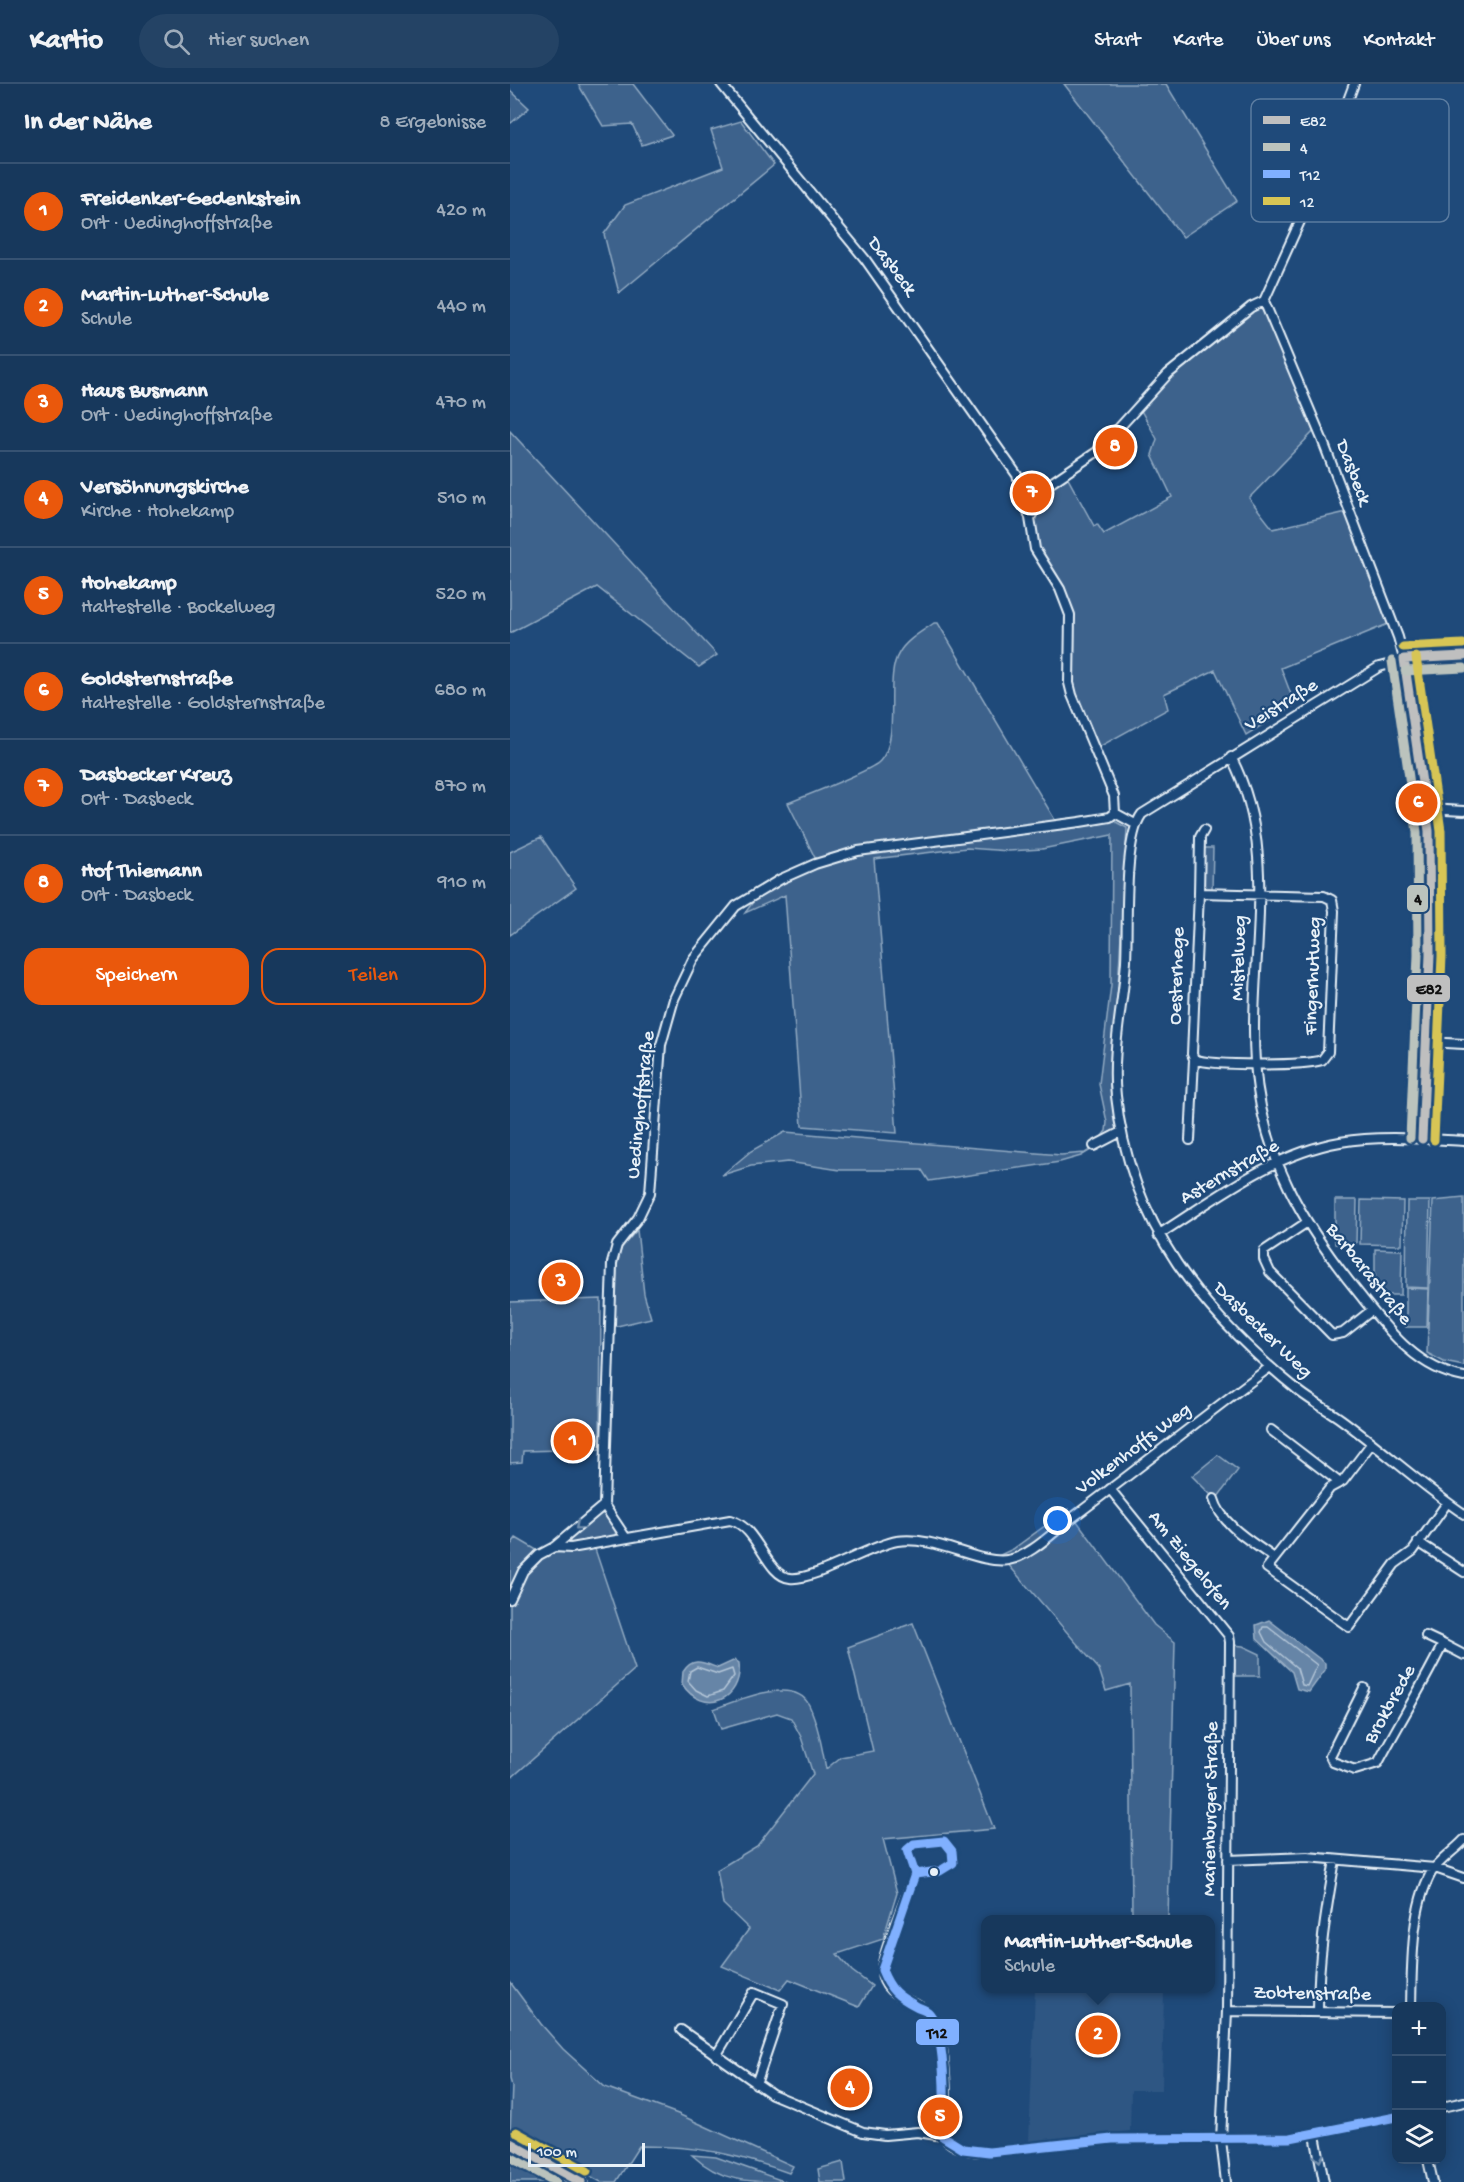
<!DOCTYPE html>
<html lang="de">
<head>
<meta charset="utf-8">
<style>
  :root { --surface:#17385c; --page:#244365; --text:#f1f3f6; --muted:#9eacbb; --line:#365272; --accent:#ea580c }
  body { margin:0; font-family:"Gochi Hand",sans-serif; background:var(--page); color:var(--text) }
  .controls { position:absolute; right:18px; bottom:18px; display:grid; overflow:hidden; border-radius:12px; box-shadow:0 3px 15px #0003 }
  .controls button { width:54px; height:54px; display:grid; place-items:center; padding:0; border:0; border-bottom:2px solid var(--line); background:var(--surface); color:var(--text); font:30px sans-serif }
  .scale { position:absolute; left:18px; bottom:15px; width:117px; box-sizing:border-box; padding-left:6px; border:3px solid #e8f1f8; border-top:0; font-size:16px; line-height:21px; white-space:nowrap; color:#e8f1f8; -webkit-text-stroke:4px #1f4a7a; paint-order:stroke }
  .you { position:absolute; left:548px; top:1437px; width:21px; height:21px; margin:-15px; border:4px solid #fff; border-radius:50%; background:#1a73e8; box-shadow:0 0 0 9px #1a73e833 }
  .badge { display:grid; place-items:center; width:39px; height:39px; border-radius:50%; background:var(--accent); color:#fff; font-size:20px; font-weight:700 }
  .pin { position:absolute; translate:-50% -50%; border:3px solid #fff; box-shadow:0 2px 6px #0006 }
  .popup { position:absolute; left:471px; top:1831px; width:234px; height:78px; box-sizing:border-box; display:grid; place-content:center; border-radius:12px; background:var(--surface); filter:drop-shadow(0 2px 4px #0005); font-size:20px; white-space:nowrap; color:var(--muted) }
  .popup b { font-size:22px; color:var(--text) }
  .popup::after { content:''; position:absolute; left:50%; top:100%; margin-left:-12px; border:12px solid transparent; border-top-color:var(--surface) }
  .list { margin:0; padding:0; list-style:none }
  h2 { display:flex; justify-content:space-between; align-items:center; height:78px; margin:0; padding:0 24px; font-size:26px }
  h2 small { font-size:20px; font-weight:400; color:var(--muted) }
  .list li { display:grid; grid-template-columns:39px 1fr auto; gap:18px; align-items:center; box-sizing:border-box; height:96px; padding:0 24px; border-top:2px solid var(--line) }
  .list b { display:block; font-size:22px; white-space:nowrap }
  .list p { margin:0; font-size:20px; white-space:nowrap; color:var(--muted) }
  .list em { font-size:20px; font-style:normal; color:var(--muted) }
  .actions { display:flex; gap:12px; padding:18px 24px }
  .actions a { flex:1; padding:14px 0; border:2px solid var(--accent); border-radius:18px; text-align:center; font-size:21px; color:var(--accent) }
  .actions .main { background:var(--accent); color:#fff }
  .icon { flex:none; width:33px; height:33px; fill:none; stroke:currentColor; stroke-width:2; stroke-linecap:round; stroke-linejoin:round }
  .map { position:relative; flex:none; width:954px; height:2098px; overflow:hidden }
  header { display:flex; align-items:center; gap:36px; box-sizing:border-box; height:84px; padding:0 30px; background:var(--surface); border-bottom:2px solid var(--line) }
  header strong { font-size:28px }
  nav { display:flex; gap:33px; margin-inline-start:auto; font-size:21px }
  .search { width:420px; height:54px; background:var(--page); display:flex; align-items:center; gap:15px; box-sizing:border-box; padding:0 21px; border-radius:33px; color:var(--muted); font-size:22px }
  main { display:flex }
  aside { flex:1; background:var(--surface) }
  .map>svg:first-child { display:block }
</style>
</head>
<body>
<header>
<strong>Kartio</strong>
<div class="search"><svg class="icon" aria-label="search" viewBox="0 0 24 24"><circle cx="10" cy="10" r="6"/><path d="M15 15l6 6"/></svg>Hier suchen</div>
<nav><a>Start</a><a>Karte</a><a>Über uns</a><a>Kontakt</a></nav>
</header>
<main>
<aside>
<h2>In der Nähe<small>8 Ergebnisse</small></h2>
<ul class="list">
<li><span class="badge">1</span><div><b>Freidenker-Gedenkstein</b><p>Ort · Uedinghoffstraße</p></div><em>420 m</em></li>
<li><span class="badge">2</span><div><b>Martin-Luther-Schule</b><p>Schule</p></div><em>440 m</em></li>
<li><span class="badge">3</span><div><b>Haus Busmann</b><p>Ort · Uedinghoffstraße</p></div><em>470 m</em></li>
<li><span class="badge">4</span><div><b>Versöhnungskirche</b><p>Kirche · Hohekamp</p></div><em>510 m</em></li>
<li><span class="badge">5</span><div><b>Hohekamp</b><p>Haltestelle · Bockelweg</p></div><em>520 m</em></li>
<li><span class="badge">6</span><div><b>Goldsternstraße</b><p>Haltestelle · Goldsternstraße</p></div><em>680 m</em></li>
<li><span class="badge">7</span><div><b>Dasbecker Kreuz</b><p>Ort · Dasbeck</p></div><em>870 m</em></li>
<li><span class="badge">8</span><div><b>Hof Thiemann</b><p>Ort · Dasbeck</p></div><em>910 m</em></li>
</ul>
<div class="actions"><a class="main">Speichern</a><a>Teilen</a></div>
</aside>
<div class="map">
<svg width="954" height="2098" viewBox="0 0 954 2098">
  <rect width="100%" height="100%" fill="#1f4a7a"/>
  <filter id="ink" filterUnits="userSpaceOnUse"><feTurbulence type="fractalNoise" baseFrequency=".0167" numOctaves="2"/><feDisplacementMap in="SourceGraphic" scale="12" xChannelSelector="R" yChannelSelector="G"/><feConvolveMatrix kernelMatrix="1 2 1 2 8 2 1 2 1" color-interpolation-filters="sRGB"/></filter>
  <g filter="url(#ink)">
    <path fill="#2e5683" d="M525 1905H654L652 2006H621L620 2047 519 2058Z"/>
    <path fill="#3c628c" stroke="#92aac2" stroke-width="1.5" d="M68 0H123L162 51 132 61 122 40 93 42Z
      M554 0H656L727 117 673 153Z
      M0 6 19 24 1 39 0 38Z
      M231 37 264 81 109 209 94 150 115 121 213 83 201 46Z
      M750 224 757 231 805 346 739 414 763 445 837 428 878 540 771 584 785 621 736 651 705 586 654 610 658 625 589 663C579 641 562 616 561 591 559 566 566 543 559 518 551 494 524 470 524 444 524 421 540 405 556 391L584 442 587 440 594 450 662 413 642 371 647 355 629 323 643 306 743 225Z
      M0 347 207 571 189 583 87 503 0 549Z
      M424 539H428L545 736 593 731 617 744 603 993 607 1044 588 1057 596 1047 597 1038 589 1000 601 901 602 751 532 765 499 767 457 764 364 775 387 1049 292 1042 275 811 235 829 248 811 309 782 278 719C293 713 363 686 370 677 392 653 373 594 389 569 396 556 413 547 424 539Z
      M31 753 66 804 0 851V768Z
      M693 764H703L702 805H697L692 798Z
      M275 1048 551 1071 575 1069 600 1054 571 1072 550 1078 419 1097 412 1086H330L278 1078 241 1082 212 1091 241 1067Z
      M954 1114V1282L934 1278 917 1269 923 1117Z
      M825 1116H847L846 1160H825Z
      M851 1116 893 1117 892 1161 850 1160Z
      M897 1117H920L918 1204 896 1203Z
      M127 1146 134 1210 141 1234 103 1243 108 1171 112 1163Z
      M865 1165 892 1166 891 1211H865Z
      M896 1204 918 1205 917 1243H896Z
      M91 1215 90 1365 13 1367 12 1378 0 1379V1218Z
      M708 1371 728 1386 708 1413H703L682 1392Z
      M558 1425 644 1541 665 1558 658 1834 622 1833 620 1600 596 1607 589 1585 490 1471 503 1465Z
      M90 1430H98L106 1443 105 1453 64 1461 60 1458V1454Z
      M6 1454 35 1471 84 1462 125 1585 0 1695V1462Z
      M403 1539 484 1745 373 1755 387 1809 373 1855 327 1870 342 1887 362 1902 349 1923 279 1895 270 1906 212 1882 239 1845 213 1820 207 1786 247 1762 303 1690 291 1653 281 1634 267 1629 211 1645 204 1625C226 1617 285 1591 299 1621 308 1640 312 1664 316 1685L331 1673 363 1667 338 1563Z
      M723 1561 733 1562 750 1570V1592H722Z
      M0 1898 31 1940 53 1965 95 2003 168 2030 283 2082 279 2089C223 2069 188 2062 129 2062L106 2098H91L0 2049 2 2002 0 1995Z
      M1 2069 52 2098H0Z
      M182 2071 206 2073 276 2098C237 2098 211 2098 182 2071Z
      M333 2078 336 2098H310L308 2085Z"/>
    <path fill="#6685a7" stroke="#9ab0c7" stroke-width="1.5" d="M759 1536 815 1579V1586L799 1608 787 1605 782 1588 747 1555 746 1541Z
      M225 1576 229 1579C233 1616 194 1633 172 1600L173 1588C183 1572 194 1579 208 1584Z"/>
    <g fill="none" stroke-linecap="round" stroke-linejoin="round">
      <path stroke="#b4c6d8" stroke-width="1.5" d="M753 1543H758L807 1581 797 1602 792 1601 787 1584 756 1558 751 1548Z
        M187 1583 208 1590 222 1585 224 1592 213 1607 198 1612 186 1606 178 1597 180 1587Z"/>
      <g stroke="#e8f1f8" stroke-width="12">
        <path id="street" d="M211 0 355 175 507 391 520 434 525 465 550 505 560 531 559 599 562 611 604 712 605 729
          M844 0 806 102 754 217 812 355 888 553 894 575 919 747 920 871 912 1055
          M511 397 538 401 588 367 658 290 741 223 754 217
          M520 434 538 401
          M954 572 908 573 869 583 632 730C613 755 618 841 616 877 613 921 601 968 606 1012 620 1141 693 1230 790 1308 803 1318 818 1326 832 1336 873 1366 911 1401 954 1430
          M721 673C771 767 738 878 745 978 751 1071 793 1141 850 1211 878 1246 907 1285 954 1293
          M918 725 954 727
          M605 729 625 740
          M689 809 814 812 822 816 824 827 818 968 812 976C794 982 701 982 684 975L682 970Z
          M689 809 690 753 694 746
          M917 958 954 960
          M680 1056 684 975
          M584 1062 611 1048
          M796 1139 754 1167V1175L760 1188 822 1251 833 1249 862 1226
          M648 1151C705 1115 762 1070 830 1058 871 1051 914 1055 954 1057
          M761 1346 830 1399
          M861 1360 833 1397 820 1404 757 1484 839 1543 885 1480 903 1467 937 1419
          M600 1405 719 1552 720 1558 717 1927 711 2056 716 2098
          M704 1415C711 1441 744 1459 764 1474
          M94 1421 116 1454
          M908 1458 954 1488
          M44 1463 61 1464 220 1436C248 1442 256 1492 280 1494 304 1497 358 1462 387 1457 425 1451 469 1481 498 1476 521 1472 544 1447 562 1434 629 1384 694 1332 760 1283
          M0 1515 13 1487 29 1471 44 1463 94 1421 102 1179 107 1161 128 1134 140 1109 151 961 164 915 183 875 226 822 271 795 305 780 348 767 570 738 600 733 605 729
          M916 1552 933 1560
          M854 1604 820 1672 823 1678 845 1686 868 1679C889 1639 913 1601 933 1560L954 1571
          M718 1776 797 1773 925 1784 954 1794
          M405 1790C398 1810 372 1869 372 1886 372 1915 407 1914 420 1931 437 1953 439 2025 432 2052 445 2066 460 2068 479 2068L602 2055 780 2054 886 2033
          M901 1922C902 1882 901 1825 921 1789 928 1777 944 1767 954 1756
          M717 1927 886 1929
          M808 1927C808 1875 816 1827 825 1776
          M171 1946 262 2010 353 2048 375 2051 408 2048 432 2052
          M206 1972 244 1908 273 1920 246 2000
          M932 2023 954 2018
          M805 2051 814 2098
          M918 2076 923 2098"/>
      </g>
      <g stroke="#e8f1f8" stroke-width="15">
        <path id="secondary" d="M0 2059 71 2098"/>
      </g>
      <use href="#street" stroke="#1f4a7a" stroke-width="8"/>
      <use href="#secondary" stroke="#1f4a7a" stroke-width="10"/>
      <g stroke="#1f4a7a" stroke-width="14">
        <path id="bus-1" d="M894 575 919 747 920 871 912 1055
          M894 575 954 572
          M0 2059 71 2098"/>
      </g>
      <g stroke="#1f4a7a" stroke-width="14">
        <path id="bus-2" d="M882 577 907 748 908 871 900 1054
          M895 587 954 584
          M0 2073 46 2098"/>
      </g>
      <g stroke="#1f4a7a" stroke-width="14">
        <path id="bus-3" d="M434 1757 442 1767 443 1779 430 1787 405 1790 397 1766 404 1760Z
          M405 1790 372 1886C380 1906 387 1912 406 1922 409 1924 415 1925 418 1928 436 1945 436 2028 432 2052L453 2065 479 2068 602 2055 780 2054 886 2033"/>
      </g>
      <g stroke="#1f4a7a" stroke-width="14">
        <path id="bus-4" d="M893 563 953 560
          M906 573 931 747 932 872 924 1056
          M6 2048 77 2087"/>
      </g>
      <use href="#bus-1" stroke="#bfbfbf" stroke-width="9"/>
      <use href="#bus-2" stroke="#bbc3bd" stroke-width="9"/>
      <use href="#bus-3" stroke="#80b0ff" stroke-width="9"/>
      <use href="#bus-4" stroke="#d7c554" stroke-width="9"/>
    </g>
    <defs><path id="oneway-chevron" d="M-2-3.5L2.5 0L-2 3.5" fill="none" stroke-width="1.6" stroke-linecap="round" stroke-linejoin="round" transform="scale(1.5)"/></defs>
    <g stroke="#6f8dac">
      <use href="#oneway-chevron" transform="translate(69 1442) rotate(140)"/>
      <use href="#oneway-chevron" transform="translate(809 2074) rotate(80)"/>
    </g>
  </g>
  <circle fill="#e8f1f8" stroke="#1f4a7a" stroke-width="2" cx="424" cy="1788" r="5"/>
  <g text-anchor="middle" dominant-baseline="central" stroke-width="4.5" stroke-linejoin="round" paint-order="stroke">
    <g font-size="20" fill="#e8f1f8" stroke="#1f4a7a">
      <text transform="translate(381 183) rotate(53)">Dasbeck</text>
      <text transform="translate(842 389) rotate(69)">Dasbeck</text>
      <text transform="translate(772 622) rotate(-32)">Veistraße</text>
      <text transform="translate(730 874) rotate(-88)">Mistelweg</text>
      <text transform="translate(668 892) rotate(-88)">Oesterhege</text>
      <text transform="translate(804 892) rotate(-88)">Fingerhutweg</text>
      <text transform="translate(132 1021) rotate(-84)">Uedinghoffstraße</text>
      <text transform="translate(720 1089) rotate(-30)">Asternstraße</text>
      <text transform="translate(858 1191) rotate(51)">Barbarastraße</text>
      <text transform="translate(752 1247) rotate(44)">Dasbecker Weg</text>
      <text transform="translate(624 1366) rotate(-37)">Volkenhoffs Weg</text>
      <text transform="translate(679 1477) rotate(51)">Am Ziegelofen</text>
      <text transform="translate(881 1621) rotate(-61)">Brokbrede</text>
      <text transform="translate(702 1725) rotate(-89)">Marienburger Straße</text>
      <text transform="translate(802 1911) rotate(1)">Zobtenstraße</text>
    </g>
  </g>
  <rect x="741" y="15" width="198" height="123" rx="9" fill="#1f4a7a" stroke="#5b7ca0" stroke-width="1.5"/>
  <rect x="753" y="32" width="27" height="8" fill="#bfbfbf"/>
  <rect x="753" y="59" width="27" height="8" fill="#bbc3bd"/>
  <rect x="753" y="86" width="27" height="8" fill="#80b0ff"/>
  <rect x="753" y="113" width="27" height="8" fill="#d7c554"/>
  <g font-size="16" fill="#e8f1f8">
    <text x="790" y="42">E82</text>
    <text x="790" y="69">4</text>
    <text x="790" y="96">T12</text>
    <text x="790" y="123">12</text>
  </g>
  <g stroke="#1f4a7a" stroke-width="2">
    <rect x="896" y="800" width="23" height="29" rx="6" fill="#bbc3bd"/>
    <rect x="896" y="890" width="45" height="29" rx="6" fill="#bfbfbf"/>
    <rect x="405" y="1934" width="45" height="28" rx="6" fill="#80b0ff"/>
  </g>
  <g font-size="16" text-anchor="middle" font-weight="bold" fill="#111">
    <text x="908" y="820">4</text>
    <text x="919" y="910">E82</text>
    <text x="427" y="1954">T12</text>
  </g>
</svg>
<div class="controls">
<button>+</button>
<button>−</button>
<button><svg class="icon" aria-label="layers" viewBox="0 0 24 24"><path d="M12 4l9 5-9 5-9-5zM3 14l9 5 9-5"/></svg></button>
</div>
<div class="scale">100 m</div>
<div class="you"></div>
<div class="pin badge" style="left:63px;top:1357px">1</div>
<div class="pin badge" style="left:588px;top:1951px">2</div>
<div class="popup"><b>Martin-Luther-Schule</b>Schule</div>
<div class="pin badge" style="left:51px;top:1198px">3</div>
<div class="pin badge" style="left:340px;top:2004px">4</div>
<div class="pin badge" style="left:430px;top:2033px">5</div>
<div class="pin badge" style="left:908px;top:719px">6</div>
<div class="pin badge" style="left:522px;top:409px">7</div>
<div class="pin badge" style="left:605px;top:363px">8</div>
</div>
</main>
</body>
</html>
